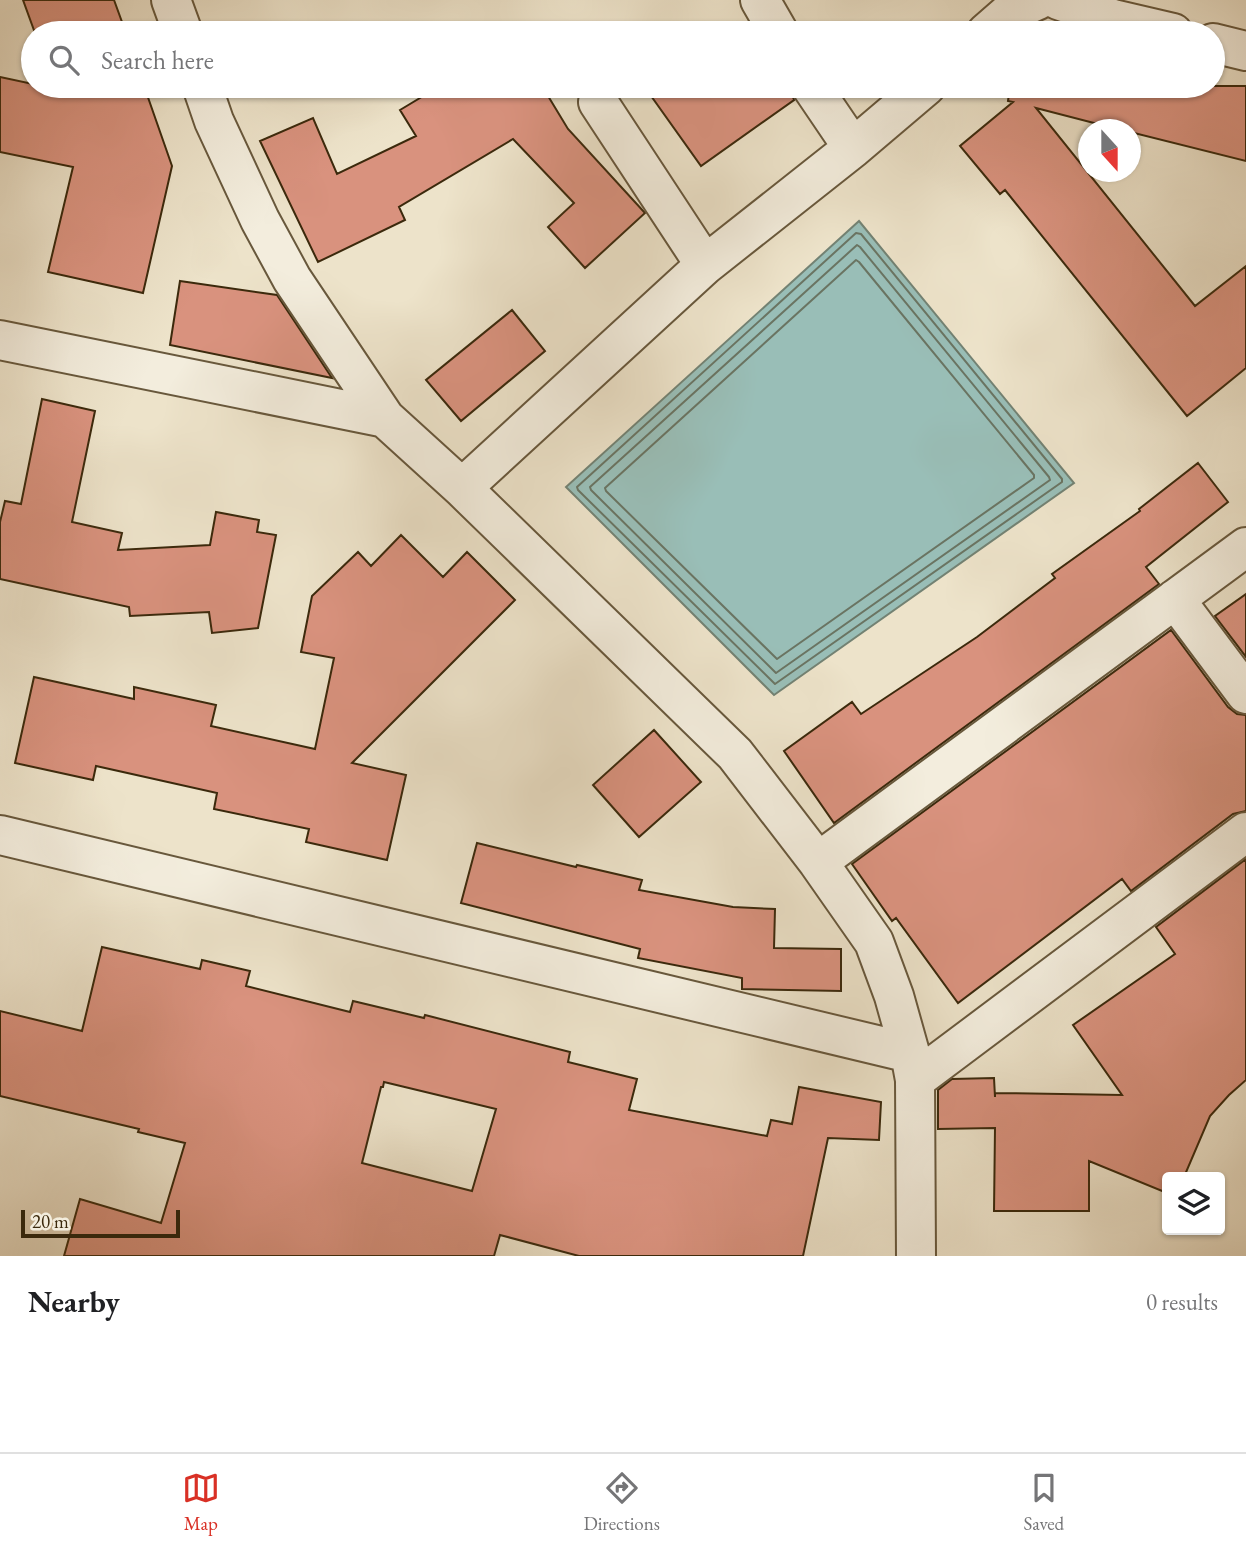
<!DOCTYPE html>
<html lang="en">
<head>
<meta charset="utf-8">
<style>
  :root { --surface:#fff; --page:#f2f2f2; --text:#202124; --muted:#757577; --line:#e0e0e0; --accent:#d93025 }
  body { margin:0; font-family:"EB Garamond",serif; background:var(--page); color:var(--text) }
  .controls { position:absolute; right:21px; bottom:21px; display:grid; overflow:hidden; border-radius:7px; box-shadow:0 2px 5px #0004 }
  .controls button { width:63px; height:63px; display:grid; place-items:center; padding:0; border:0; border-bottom:2px solid var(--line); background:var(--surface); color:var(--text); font:35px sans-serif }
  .compass { position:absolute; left:1078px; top:119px; width:63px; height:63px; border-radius:50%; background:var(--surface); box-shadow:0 2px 5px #0004; rotate:159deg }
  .scale { position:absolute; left:21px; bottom:18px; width:159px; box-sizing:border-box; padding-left:7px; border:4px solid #3b290c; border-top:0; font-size:19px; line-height:24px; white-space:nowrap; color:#3b290c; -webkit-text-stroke:5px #f3eddd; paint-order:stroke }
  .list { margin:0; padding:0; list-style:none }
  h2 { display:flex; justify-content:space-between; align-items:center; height:91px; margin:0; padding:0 28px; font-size:30px }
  h2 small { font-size:23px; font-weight:400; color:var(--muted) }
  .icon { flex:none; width:38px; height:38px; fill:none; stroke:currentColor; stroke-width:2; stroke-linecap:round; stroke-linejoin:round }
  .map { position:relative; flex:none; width:1246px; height:1256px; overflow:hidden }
  .search { position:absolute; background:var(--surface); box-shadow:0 2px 5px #0004; left:21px; right:21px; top:21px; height:77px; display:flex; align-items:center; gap:18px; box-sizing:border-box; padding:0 24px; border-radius:38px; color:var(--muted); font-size:26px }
  .sheet { height:196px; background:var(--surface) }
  nav { display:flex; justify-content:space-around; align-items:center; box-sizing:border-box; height:98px; border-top:2px solid var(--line); background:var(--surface); font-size:19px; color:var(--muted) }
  nav a { display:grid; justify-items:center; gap:4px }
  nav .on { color:var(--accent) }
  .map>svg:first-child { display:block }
</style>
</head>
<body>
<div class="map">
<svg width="1246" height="1256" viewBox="0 0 1246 1256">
  <rect width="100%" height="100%" fill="#ede3ca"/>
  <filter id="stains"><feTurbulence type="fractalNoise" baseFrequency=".00286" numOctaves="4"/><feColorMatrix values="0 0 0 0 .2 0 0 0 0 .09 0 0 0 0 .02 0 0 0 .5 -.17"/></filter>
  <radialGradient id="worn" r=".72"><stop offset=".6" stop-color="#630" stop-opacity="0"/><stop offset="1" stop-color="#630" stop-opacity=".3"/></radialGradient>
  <path fill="#99beb7" stroke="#738273" stroke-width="2" d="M859 221 1074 483 774 695 566 487Z"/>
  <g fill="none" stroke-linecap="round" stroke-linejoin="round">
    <path stroke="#6a7462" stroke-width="2" d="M856 233 861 234 1062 479V482L775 684 578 490 577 487Z
      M857 245 860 247 1049 477 1050 480 776 673 591 490 590 487Z
      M856 260 859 262 1034 475V478L777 659 606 491 605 488Z"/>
  </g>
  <path fill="#d9927e" stroke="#3b290c" stroke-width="2" fill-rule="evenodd" d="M23 0H114L126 33H35Z
    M0 77 33 84V86L55 88 54 86H144L172 166 143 293 48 272 73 167 0 152Z
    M440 86H542L568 129 645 213 585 268 548 227 574 203 513 139 399 207 405 220 318 262 260 141 313 118 337 174 416 136 400 110Z
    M644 86H789L794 100 701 166Z
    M1010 86H1246V161L1130 132V130H1121L1036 108 1195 306 1246 266V368L1187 416 1005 190 1000 194 960 146 1013 102 1008 101Z
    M180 281 277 295 332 378 170 345Z
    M512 310 545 351 461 421 426 380Z
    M42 399 95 411 72 522 122 533 118 550 210 545 216 512 259 520 257 532 276 535 258 628 212 633 209 612 130 616 129 607 0 579V522L5 501 21 504Z
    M1198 463 1228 502 1146 567 1159 584 834 823 784 751 852 702 861 714 977 637 1055 578 1052 574 1140 511 1139 509Z
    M401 535 443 577 467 552 515 600 352 763 406 775 387 860 306 842 309 829 214 809 217 793 96 766 93 780 15 763 34 677 134 699V687L216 705 211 726 315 749 334 658 301 652 312 596 358 552 371 566Z
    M1246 594V657L1215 616Z
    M1171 630 1228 707 1237 714 1246 715V811L1233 814 1131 891 1122 879 958 1003 896 918 892 921 852 864Z
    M654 730 701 782 639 837 593 785Z
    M477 843 576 867 577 865 642 880 639 890 733 907 775 909 774 948 841 949V991L742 989V978L638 958 640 949 461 903Z
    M1246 859V1080L1229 1095 1210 1116 1184 1177H1167V1193L1089 1161V1211H994L995 1128 938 1129V1090L952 1079 994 1078 995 1097V1093L1122 1095 1073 1025 1175 954 1156 927Z
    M102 947 200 969 202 960 250 971 246 986 350 1012 353 1001 424 1018 425 1015 570 1052 568 1062 637 1079 629 1110 767 1136 771 1120 792 1124 799 1087 881 1102 879 1140 828 1138 803 1256H579L500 1235 494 1256H64L80 1199 161 1223 185 1143 138 1132 139 1129 0 1096V1011L82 1031ZM384 1082 496 1109 472 1191 362 1163 381 1087H383Z"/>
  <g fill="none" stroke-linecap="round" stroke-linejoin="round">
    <g stroke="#68583c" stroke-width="42">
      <path id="street" d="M171 0 183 33
        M760 0 779 33
        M1058 0 1113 19 1173 33
        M986 33 1009 13 1038 0
        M1213 43 1246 51
        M202 86 214 121 260 220 292 279 385 418 462 488 735 754 818 862 874 942 894 996 910 1053 915 1080 916 1256
        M811 86 853 148
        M598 102 705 265
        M0 340 385 418
        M462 488 705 265 853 148 926 86
        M1175 599 1246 694
        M0 835 910 1053
        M818 862 1246 547
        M915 1080 1246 832"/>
    </g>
    <use href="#street" stroke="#f3eddd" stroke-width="38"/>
  </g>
  <rect width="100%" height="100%" filter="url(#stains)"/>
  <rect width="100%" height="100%" fill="url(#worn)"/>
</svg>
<div class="controls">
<button><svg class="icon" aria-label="layers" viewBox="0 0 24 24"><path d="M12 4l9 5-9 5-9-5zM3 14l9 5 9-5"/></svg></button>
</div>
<svg class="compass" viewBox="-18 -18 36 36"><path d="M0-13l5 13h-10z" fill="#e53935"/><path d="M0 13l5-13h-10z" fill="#757577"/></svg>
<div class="scale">20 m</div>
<div class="search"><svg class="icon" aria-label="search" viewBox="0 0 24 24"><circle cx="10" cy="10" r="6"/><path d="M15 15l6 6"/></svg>Search here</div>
</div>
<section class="sheet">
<h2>Nearby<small>0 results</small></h2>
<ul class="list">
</ul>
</section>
<nav>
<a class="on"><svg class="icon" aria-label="map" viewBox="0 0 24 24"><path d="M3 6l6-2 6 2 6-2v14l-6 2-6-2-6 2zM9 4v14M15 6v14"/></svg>Map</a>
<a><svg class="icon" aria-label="directions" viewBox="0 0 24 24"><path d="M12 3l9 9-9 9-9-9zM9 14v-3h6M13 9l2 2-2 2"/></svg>Directions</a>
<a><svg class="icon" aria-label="saved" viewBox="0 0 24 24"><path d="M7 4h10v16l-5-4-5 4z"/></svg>Saved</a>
</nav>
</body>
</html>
